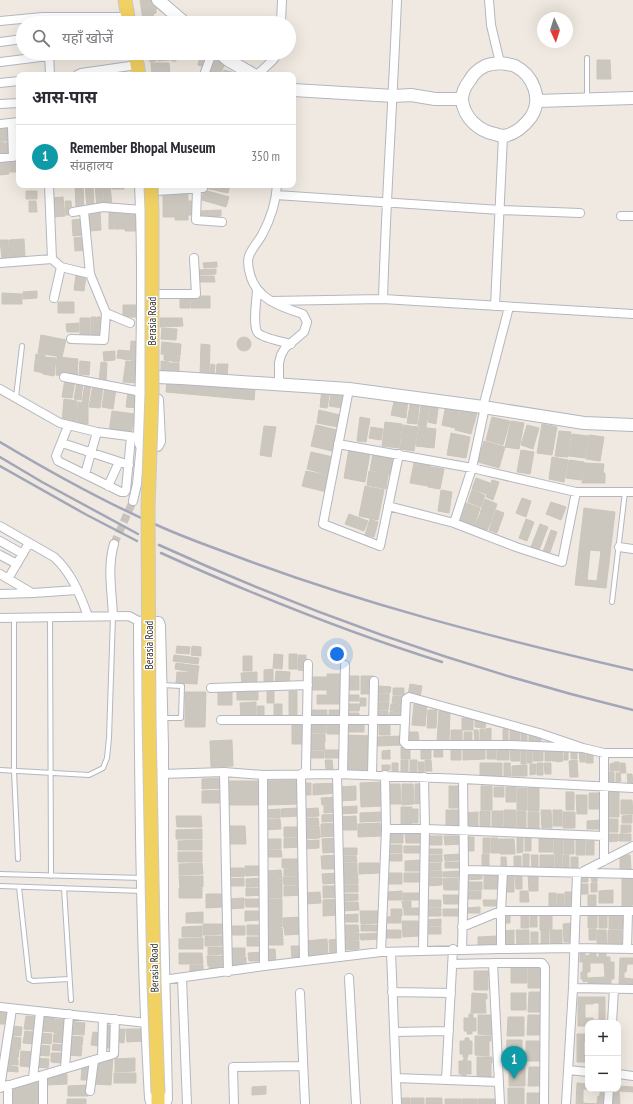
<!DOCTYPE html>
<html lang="hi">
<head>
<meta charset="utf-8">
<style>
  :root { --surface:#fff; --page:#f2f2f3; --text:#2b2b33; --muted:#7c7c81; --line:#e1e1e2; --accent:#d93025 }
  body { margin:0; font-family:"PT Sans Narrow","Noto Sans Devanagari",sans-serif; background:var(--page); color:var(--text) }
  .controls { position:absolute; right:12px; bottom:12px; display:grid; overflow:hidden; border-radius:8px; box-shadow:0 4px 16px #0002 }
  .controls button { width:36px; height:36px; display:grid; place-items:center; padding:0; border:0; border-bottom:1px solid var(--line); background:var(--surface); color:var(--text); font:20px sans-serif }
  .compass { position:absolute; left:537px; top:12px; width:36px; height:36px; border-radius:50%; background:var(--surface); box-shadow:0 4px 16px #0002; rotate:176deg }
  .you { position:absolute; left:337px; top:654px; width:14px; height:14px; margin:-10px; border:3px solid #fff; border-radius:50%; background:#1a73e8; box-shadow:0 0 0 6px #1a73e833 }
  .badge { display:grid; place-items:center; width:26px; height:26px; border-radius:50%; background:var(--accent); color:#fff; font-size:13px; font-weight:700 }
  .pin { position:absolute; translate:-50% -33px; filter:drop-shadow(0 1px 2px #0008) }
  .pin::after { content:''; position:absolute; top:21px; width:14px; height:12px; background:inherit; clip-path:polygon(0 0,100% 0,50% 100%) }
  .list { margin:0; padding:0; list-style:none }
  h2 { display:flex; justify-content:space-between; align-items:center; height:52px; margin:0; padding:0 16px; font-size:17px }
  h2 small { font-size:13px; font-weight:400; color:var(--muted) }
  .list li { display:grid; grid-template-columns:26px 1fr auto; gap:12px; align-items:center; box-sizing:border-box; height:64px; padding:0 16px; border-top:1px solid var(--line) }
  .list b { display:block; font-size:15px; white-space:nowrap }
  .list p { margin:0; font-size:13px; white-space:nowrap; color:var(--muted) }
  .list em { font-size:13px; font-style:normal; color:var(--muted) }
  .icon { flex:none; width:22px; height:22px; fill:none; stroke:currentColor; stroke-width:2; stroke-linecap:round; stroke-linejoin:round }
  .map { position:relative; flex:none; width:633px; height:1104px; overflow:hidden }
  .search { position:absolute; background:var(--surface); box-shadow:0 4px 16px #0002; left:16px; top:16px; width:280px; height:44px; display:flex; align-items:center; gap:10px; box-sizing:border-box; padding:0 14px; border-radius:22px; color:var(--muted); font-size:15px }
  .panel { position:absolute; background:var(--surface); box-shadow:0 4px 16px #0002; left:16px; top:72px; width:280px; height:116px; border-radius:8px }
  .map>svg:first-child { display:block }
</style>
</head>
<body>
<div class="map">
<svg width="633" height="1104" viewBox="0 0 633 1104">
  <rect width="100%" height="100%" fill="#efe9e1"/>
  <path fill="#cbc7bf" stroke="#cbc5ba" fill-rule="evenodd" d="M140 0H156L167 9 163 13 157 8 156 9V13L153 14 154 18 143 20Z
    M149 53H155L156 61 150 62Z
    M157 53H170V60L158 61Z
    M171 53H176V61H172Z
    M177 53H183V59H177Z
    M184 53H192L191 59H184Z
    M201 53H209L205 67 198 65Z
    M213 53 226 61 220 75H216L208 72Z
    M597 60H610L611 79H597Z
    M151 63H169L170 75H152Z
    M224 70 232 72 231 75H222Z
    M19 124V138L15 139 14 125Z
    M0 125H7L8 141H0Z
    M19 140V152H17L16 141Z
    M0 142H4L5 154 0 155Z
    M11 142 12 153 6 154 5 143Z
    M8 159 9 174 0 175V160Z
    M9 159H15L16 172H10Z
    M16 159H19V171H16Z
    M75 185H83L84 210H76Z
    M85 185H93L94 206 87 207Z
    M95 185H102L104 206 97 207Z
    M103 185H110L112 206H105Z
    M111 185H124V189H112Z
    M206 185H230L228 193 205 188Z
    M204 190 229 197 226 207 202 200Z
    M26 191H37V199H26Z
    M163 192H188V201H192V215H188V220H175V217H163Z
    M63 197 65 216 54 217 52 198Z
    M29 201H36L37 212H29Z
    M65 201H71L72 215H66Z
    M221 210V216L200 217V211Z
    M100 211 101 230 90 231 89 212Z
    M109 211H115L114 229H109Z
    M115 212H125V229H115Z
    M125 213H140V231H125Z
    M83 219 84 235 73 236 72 220Z
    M84 237 85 250 75 251 74 238Z
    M24 239 25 257 10 258 9 240Z
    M0 240H8L9 258H2Z
    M217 262V267L204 268 203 263Z
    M216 269V274L197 275V270Z
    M76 275 86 276 84 291 74 290Z
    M197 276H214L215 282H197Z
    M37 291V298L23 299V292Z
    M2 293 22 294V304H2Z
    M191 296H210V308H191Z
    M180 297H190V308H180Z
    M58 302H74V313H58Z
    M123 305H140V317H123Z
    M91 317H96V335H91Z
    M97 317H102V336H96Z
    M80 318H90V337H80Z
    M160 318H182L183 326 160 327Z
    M79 323V332H67L66 324Z
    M162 328 177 329 176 340 161 339Z
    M41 335 66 340 62 357 38 353Z
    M237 344a7 7 0 1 1 14 0a7 7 0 1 1-14 0Z
    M131 341 142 342 140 361 130 360Z
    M162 342 181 344 180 356 161 354Z
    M201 344 210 345 209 376H200Z
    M118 350 130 351 129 360 117 358Z
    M115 351V360L104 361 103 352Z
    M36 354 45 355 43 373 34 371Z
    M164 355 180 357 179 362 164 360Z
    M45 357 56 358 54 376 43 374Z
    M57 357 68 358 66 376 56 375Z
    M68 358 78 359 77 378 67 377Z
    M80 361 90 362 89 375 79 374Z
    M126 361 140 362 137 383 123 382Z
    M161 361 169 362 168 372H161Z
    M101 362 107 363 106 382H99Z
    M169 363H179V372H169Z
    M211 364 215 365 214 376 210 375Z
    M217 364H228L227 375H216Z
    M65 379 75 380 72 398 62 397Z
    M77 381 83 382 81 400 74 399Z
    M167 381 255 389 254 400 166 392Z
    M85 383H91L88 404 82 403Z
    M93 385 103 387 100 408 89 407Z
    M105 387 116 389 113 409 102 407Z
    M322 389 330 390 327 408 320 407Z
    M332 389 346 391 343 408 329 406Z
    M128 391 139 392V408L126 407Z
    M395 397 408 399 406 418 391 415Z
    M64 399 77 401 76 423 62 422Z
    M411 399 420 400 417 424 407 423Z
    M422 400 430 401 426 427 418 426Z
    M431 401 439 402 436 424 428 422Z
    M78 402 88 404V424H77Z
    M446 405 460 408 455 428 442 425Z
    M461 409 477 413 471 434 455 430Z
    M319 410 340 415 338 427 317 423Z
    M112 411 135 414 131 435 109 432Z
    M360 417 370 419 366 442 357 441Z
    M492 417 510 421 503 445 486 440Z
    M511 421 524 423 519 449 505 447Z
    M385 422 402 424 399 448 382 446Z
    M542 424 557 427 552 455 537 453Z
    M316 425 337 430 332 451 311 446Z
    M403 425 418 427 414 451 400 449Z
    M527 425 539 428 533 449 521 445Z
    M264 426 276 427 271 457 260 455Z
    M371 427 383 429 381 440 369 438Z
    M419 427 436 429 434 448 416 446Z
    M559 431 571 432 568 457 555 456Z
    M451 433 470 437 466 458 447 455Z
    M572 434 588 436 585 458 569 456Z
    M589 435 604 437 600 461 586 459Z
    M484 441 505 447 499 468 478 462Z
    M349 449 370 453 365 482 344 478Z
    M521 450 534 452 530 474 517 472Z
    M311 452 333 457 329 475 307 469Z
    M373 454 395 459 391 475 370 470Z
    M552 457 568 460 564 482 549 479Z
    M415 458 422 460 421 464 431 466 428 486 410 483Z
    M569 460 584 462 581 480 566 478Z
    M584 463 604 464 603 473H605V483H582Z
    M432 467 444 469 440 489 428 487Z
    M306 471 331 476 327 492 302 486Z
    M369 471 388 475 386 489 367 485Z
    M476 478 490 483 487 494 472 489Z
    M492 480 499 482 493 500 486 497Z
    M365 486 384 490 378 520 359 516Z
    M441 490 452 492 449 513 438 511Z
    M472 490 485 495 481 507 468 502Z
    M522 498 531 501 526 517 516 513Z
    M485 499 497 504 492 518 480 513Z
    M551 502 566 507 561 520 546 514Z
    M466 503 480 508 474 527 460 522Z
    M584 508 615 512 606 588 575 585ZM590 550 601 551 597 581 587 580Z
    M496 510 504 513 497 533 489 530Z
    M349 514 368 521 364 531 345 524Z
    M480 514 492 519 487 530 475 526Z
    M370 519 378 522 374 537 365 535Z
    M526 519 534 522 527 541 519 538Z
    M540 524 548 527 539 550 531 547Z
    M551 530 557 532 549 555 543 552Z
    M177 646 190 647 189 654 176 653Z
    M192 646 201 647V656L191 655Z
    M274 654 283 655 282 669 273 668Z
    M289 654H297V669H289Z
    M174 655 199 658 198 664 173 661Z
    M298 655H306V671L298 670Z
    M243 656H252V671H243Z
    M176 663 199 666 198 673 175 669Z
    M273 669V685H264V670Z
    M276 671 290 672 289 683H275Z
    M177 672 198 673 197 684 176 683Z
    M257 672V685H242L241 673Z
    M327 674H344V695L327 694Z
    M347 676H359V690H347Z
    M361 676H373V694H361Z
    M309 677H326L327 690H309Z
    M410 684 422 686 420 697 408 695Z
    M378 686 391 687 390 693H378Z
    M393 688H404V695H393Z
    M258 689V700H237V690Z
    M267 689H274V703H267Z
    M218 691H232V705H218Z
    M289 691H297V716H289Z
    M185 692H206L205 727H185Z
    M378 694H389V701H378Z
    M317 695H343V704H317Z
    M348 695H359V701H348Z
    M393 696H404V704L392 703Z
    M360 698H366V706H360Z
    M256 702V718L241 719 240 703Z
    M378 702H389L388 710H377Z
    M274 704H282V715H274Z
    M347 704H360L359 711H346Z
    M391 704 401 705V712L390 711Z
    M414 704 427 705 425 726 412 725Z
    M257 706H264V717H257Z
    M311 710H327V719H311Z
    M329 710H343V718H329Z
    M428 710H437L436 728H427Z
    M377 711H388V720L376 719Z
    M439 711H450L449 742H437Z
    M390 712 401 713 400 720 389 719Z
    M347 713H359V719H347Z
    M462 718 473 719V730H462Z
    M475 719 486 720 485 728 475 727Z
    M292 721H305V744H292Z
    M310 722H326V733H310Z
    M346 722H364V732H346Z
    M327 723H343V734H327Z
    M379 723H390V735H379Z
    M491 728V741H486L485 729Z
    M480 729H484L485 741H480Z
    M503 729 508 730V744H503Z
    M510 729 520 732V744H510Z
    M451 730H462V742L451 741Z
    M474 730H478L479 743H475Z
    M407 732H418L419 741H408Z
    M464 732H472V744H464Z
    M521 733 527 735V745H522Z
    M529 733 534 735V745L529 746Z
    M309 734H325V743H309Z
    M347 735 371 736V773H346Z
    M403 736V745L376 746V737Z
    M535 736H541V745H535Z
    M232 740 233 766 211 767 210 741Z
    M324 743 325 750H309V744Z
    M434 745H442L443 757H434Z
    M509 745V760H497V746Z
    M421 746H431V759H421Z
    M487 746H496V759H487Z
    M401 747H410V759H401Z
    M451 747H461V760H451Z
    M510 747H520V761H511Z
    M463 748H485V759L463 760Z
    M551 748H556L557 761H552Z
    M527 749H532V763H527Z
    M533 749H543V761H533Z
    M545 749H551V761H545Z
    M557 749H562L563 761 557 762Z
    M571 749H577V759H571Z
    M325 750H342L343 758H325Z
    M390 750V759H382V751Z
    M521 750H526V764H521Z
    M564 750H568V760H564Z
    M579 750H585V762H580Z
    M586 750H593V763H586Z
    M310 751H324V758H310Z
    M325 760H332L333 769H326Z
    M401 760H408V773H401Z
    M410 760H417V774H410Z
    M425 760H431L432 771H425Z
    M577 760 578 777H570L569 761Z
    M418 762H424V773H419Z
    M614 762H619V771H615Z
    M392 763H398V774L392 775Z
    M480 763H502V776H480Z
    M504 763H510L511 776H504Z
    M537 763H543V775H537Z
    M544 763H551V774H545Z
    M614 763V771H610V764Z
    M620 763H625L626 773H620Z
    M530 764H536V774L530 775Z
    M382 765H390V770L382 771Z
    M527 765V776H512V766Z
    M607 772H614V783L607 784Z
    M616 773H620L621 781 616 782Z
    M627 774H632L633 784H628Z
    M223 778V788L202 789V779Z
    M299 780 300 804 265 805V781Z
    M228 781H262V805H228Z
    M382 782 383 806 361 807 360 783Z
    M303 783H311V795H304Z
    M337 783V793L313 795V784Z
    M388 784H400L401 804H388Z
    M402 784H413L414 804 402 805Z
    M415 784H423L424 803 415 804Z
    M356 786V800L340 801 339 787Z
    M449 786H461L462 808H449Z
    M481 786H492V810H481Z
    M494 787H504V797H494Z
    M506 787H516V802H506Z
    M539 787V811H528V788Z
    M517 788H527V810H517Z
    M222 790 223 803H202V791Z
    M619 790V817H606V791Z
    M566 792H574V810H566Z
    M589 793H601V809H589Z
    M576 795H587V814H577Z
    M336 797 337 804 322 805 321 798Z
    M621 800H632L633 814H621Z
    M336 805V812L324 813V806Z
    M357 806V813L341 814V807Z
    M401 807H412V826H401Z
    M298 808V816L281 817V809Z
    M318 808 319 816 303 817V809Z
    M280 809V818H264V810Z
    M412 809H418V823H413Z
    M446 810H461V826L446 827Z
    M504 810H516V828H504Z
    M541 810H551L552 828H542Z
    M553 810H562V826H553Z
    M480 811H490V827H480Z
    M492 811H503V828H492Z
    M517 811H526V828L517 829Z
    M381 812V821L360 822V813Z
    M478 812V826L466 827 465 813Z
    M528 812H539V829H528Z
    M563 812H575V828H563Z
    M336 814 337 821 322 822V815Z
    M632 815V823H622V816Z
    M176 816H201L202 827H177Z
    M356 816 357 830H341V817Z
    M302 818H318L319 825 303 826Z
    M280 819 281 829 264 830V820Z
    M606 819H618V832H606Z
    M600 820V829H587V821Z
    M337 823V836L321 837V824Z
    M380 823 381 836 358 837V824Z
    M621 825H631V832L621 833Z
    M230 826H245L246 844H230Z
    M319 826 320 838 303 839 302 827Z
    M284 827H299V837H284Z
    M202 829V839H176V830Z
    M388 834H403V843H389Z
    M405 834H421V843H406Z
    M606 834H618V841L606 842Z
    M619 834H631V841H619Z
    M426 836H442V845H427Z
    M444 836H461V844L445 845Z
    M465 837H474V851H465Z
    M525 837H531V851H525Z
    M539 837H553V852H539Z
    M284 838H299V847L284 848Z
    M337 838 338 852 323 853 322 839Z
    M483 838H490V853H483Z
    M491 838H498L499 853H491Z
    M517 838H523V852L517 853Z
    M265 839H281V849H265Z
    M499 839H514L515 854H500Z
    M554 839H563V854H554Z
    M564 839H574V854H564Z
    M576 839H585V855H576Z
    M202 840V850H178V841Z
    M319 840V848L303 849 302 841Z
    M586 841H594V855H586Z
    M387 845H402V853H387Z
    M404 846H420V853H404Z
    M341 848H357V855H341Z
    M428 849H442V854H428Z
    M265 850H281L282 857H266Z
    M178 852H202V862H178Z
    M402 854V861H386V855Z
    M460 854V860L445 861 444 855Z
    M482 854H489V866L482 867Z
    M523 854H529V869H523Z
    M555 854H562V870H555Z
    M337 855 338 869H322L321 856Z
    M442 855V862H426V856Z
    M531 855H538V868L532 869Z
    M540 855H554V867H540Z
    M563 855H569V869H563Z
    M620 855H630L631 869H620Z
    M341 856H356L357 862H341Z
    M514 856H521V869H514Z
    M501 857H506L507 868H501Z
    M571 857H578V868H571Z
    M282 859H299L300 867 282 868Z
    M420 860V871H405V861Z
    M445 862H459V868H445Z
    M202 863 203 874 179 875V864Z
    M341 863H357V870H341Z
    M359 863H379V873L359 874Z
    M441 863V870H425V864Z
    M245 866H262V875L246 876Z
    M229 868H244L245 876 229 877Z
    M299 868 300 876H284V869Z
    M281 870 282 878 265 879V871Z
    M341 870H357L358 877 341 878Z
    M425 871H442V877H426Z
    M460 871V877H443V872Z
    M484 872H499V889H484Z
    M338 873V883L323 884 322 874Z
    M387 873H402V884H387Z
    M404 873H420V882H404Z
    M466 873H482V879L466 880Z
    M528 874H538V891H529Z
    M582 874H588V882H582Z
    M591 874H597V882H592Z
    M505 875H514V892H505Z
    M515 875H522V889H516Z
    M179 876H203V887L180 888Z
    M633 876V905L622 906V877Z
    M283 877H300V885H284Z
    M244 878V886H229V879Z
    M262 878 263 886 246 887V879Z
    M342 878H358V884H342Z
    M425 878H442V885L425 886Z
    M458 878V890H444L443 879Z
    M282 879V886H265V880Z
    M466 882H482V890H466Z
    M591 883H597V892H591Z
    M580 884H588V894H581Z
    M341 885H358V892H341Z
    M282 886V898H267L266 887Z
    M284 886H299L300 895 284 896Z
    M323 886H338V897L323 898Z
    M179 888H202V898H179Z
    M246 888H262L263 895 246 896Z
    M613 890V903H599V891Z
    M402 891V900H388V892Z
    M465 891H481V899H465Z
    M520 891H528L529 902H520Z
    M320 892 321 903 304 904V893Z
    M565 892H573V906H565Z
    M403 893H420V900H403Z
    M549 893H556V906L549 907Z
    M206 894H223V907L206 908Z
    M342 894H358V900L342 901Z
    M557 894H564V907H557Z
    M443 895H459V904H444Z
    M588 895H596V907H588Z
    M244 898V908L227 909V899Z
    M245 899H262V907H246Z
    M265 899H282V909H265Z
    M338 899 339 915 323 916V900Z
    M427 900H441V907H427Z
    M483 900H499V906H484Z
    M402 901H411V908H403Z
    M342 902H358L359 910 342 911Z
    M480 907V913H465V908Z
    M404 908H420V915H404Z
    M427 908H441V916H427Z
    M282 909V920H266L265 910Z
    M391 909H402V916H391Z
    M443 909H458L459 916H443Z
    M245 911H260L261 920 245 921Z
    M360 911H378V923L361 924Z
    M597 911V928H588V912Z
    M609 911H622L623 929H609Z
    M203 912V923H186V913Z
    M599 912H607V928H599Z
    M528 913 529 928H521V914Z
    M530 913H537V927H530Z
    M540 913H552V929L540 930Z
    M358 914V922H342V915Z
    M510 914V923H504V915Z
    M401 916V923H387V917Z
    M300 917V926L283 927V918Z
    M441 919V926H424V920Z
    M282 920V927L266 928 265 921Z
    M402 921H418L419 936 403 937Z
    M573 923 574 942H564L563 924Z
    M203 924H223L224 934 203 935Z
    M247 925H262V935H247Z
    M342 925H358L359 932 343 933Z
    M361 925H378L379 931H361Z
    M202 926V937H182V927Z
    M229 926H245V935H229Z
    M284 927H300L301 934 285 935Z
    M425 927H441V934H425Z
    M282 928 283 937 265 938V929Z
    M589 929H596V940H589Z
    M385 930H401V938H385Z
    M514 930V948H504V931Z
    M516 930H529V946H517Z
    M541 930H549V944H541Z
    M550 930H562V946H551Z
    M597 930H606L607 946H597Z
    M608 930H622V946H608Z
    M531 932H538V948H531Z
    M359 933V940L343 941V934Z
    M379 933V939L361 940 360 934Z
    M205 936H224V945L205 946Z
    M498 936V945L478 946V937Z
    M247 937H263V946H247Z
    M203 938V949H179V939Z
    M266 938H283V945H266Z
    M327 939 328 955 306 956 305 941Z
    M338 939 339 956H330L329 940Z
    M359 941V949L343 950V942Z
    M291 946H301L302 958 292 959Z
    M208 947H225V954L208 955Z
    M229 948H245V956L229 957Z
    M266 949H275L276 962H266Z
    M263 952V961H249L248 953Z
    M179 953H202L203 964H179Z
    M580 953H585V956L590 955V953H596V957H599V953H606V957H610V962H614V979H611V984L598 985V983L588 985V981L583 982V979H581V972H583V962H580ZM590 963H604L605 977 587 978V972H590Z
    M207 956H223V966H208Z
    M246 957V965H229V958Z
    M620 958H633V964H627L626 972H624V978L633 979V984H619Z
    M190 965H203V974H190Z
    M221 966V971H209V967Z
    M511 968H527V983H511Z
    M528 968H543L542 988H528Z
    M474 971H489V976H488V990H474Z
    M529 992H544L543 1012H528Z
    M472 993 487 994V999H485L486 1013H471Z
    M511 993H526V1010H511Z
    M578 997H605V1023H588V1026H578ZM593 1003H599V1020H593V1018H585V1004H593Z
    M0 1010 9 1011 7 1024H0Z
    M469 1014H473V1018H476V1031H472V1034H467V1031H464V1018H469Z
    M478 1015H493V1020H492V1035L478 1034Z
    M528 1015H543L542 1035H527Z
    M26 1016 37 1017 36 1030 24 1029Z
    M43 1017 55 1018 54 1032 42 1031Z
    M508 1017H524V1036H507Z
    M56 1019 68 1020 66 1034 54 1033Z
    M69 1021 85 1023 84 1035 68 1034Z
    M105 1025H112L110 1048H103Z
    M11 1026 22 1027 21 1036 10 1035Z
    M117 1029H125L124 1043 116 1042Z
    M126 1029H143V1041L127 1042Z
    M25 1031 35 1032 34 1044 23 1043Z
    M93 1032 101 1033 100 1046 91 1045Z
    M40 1033 52 1034 51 1044 39 1043Z
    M54 1034 66 1035 65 1043 53 1042Z
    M577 1034H588V1041H584V1055H588V1062H577Z
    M9 1036 21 1038 20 1050 8 1049Z
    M70 1036 83 1037 82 1046 69 1045Z
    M475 1036H491V1041H489V1056L475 1055Z
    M465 1038H469V1041H472V1054H468V1057H463V1054H460V1041H465Z
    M507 1040H522V1062H506Z
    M526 1041H542V1047H540V1061H526Z
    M53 1044 64 1045V1051L52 1050Z
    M37 1045 50 1046 49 1056 36 1055Z
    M69 1046 82 1047 81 1056 68 1055Z
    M8 1050 19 1051 18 1058 7 1057Z
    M21 1051 33 1052 31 1067 20 1066Z
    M51 1053H63L62 1063 51 1062Z
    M113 1057 111 1085 93 1084 95 1064Z
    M467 1057V1061H471V1074H466V1077H462V1074H459V1061H463L464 1058Z
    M477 1057H492V1063H491V1077H477Z
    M7 1058 18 1059V1065L6 1064Z
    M35 1058 49 1059 48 1068 35 1067Z
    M135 1058V1071L115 1072V1059Z
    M82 1064 91 1065 90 1080H81Z
    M6 1065 18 1067V1072L6 1071Z
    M509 1066H525V1086H509Z
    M529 1067H544L543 1086H528Z
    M114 1073H136V1083H114Z
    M67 1074V1084L47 1085V1075Z
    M39 1082 40 1103 26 1104 25 1083Z
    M25 1083V1104H11V1085Z
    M577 1083 588 1084V1089H605V1104H576ZM583 1089 600 1090V1096H598L597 1104 583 1103Z
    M88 1085V1096H68V1086Z
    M266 1086V1094L252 1095V1087Z
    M618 1086 633 1087V1092L619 1091 620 1104H613L614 1089H618Z
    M508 1088H524V1104H508Z
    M527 1093H543L541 1104H527Z
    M401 1098H410V1104H401Z
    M411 1098H424V1104H411Z
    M426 1098H442V1104H426Z
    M67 1099H86V1104H67Z
    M445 1099H461V1104H445Z
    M462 1099H477V1104H462Z
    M478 1099H495V1104H478Z"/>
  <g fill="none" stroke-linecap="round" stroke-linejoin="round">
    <path stroke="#c8c4bd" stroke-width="8" stroke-dasharray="8 4" stroke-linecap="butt" d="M114 544 133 501"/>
    <g stroke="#b4b7c1" stroke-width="6">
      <path id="lane" d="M587 98V58
        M16 397 22 346
        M612 602 625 492
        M50 617 51 876
        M14 618V771L18 859
        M161 685 182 686 181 718H163
        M0 770 89 775 103 768 107 758 109 738 113 616
        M0 874 142 878
        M0 886 142 891
        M19 887 29 979 33 981 69 979
        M64 888 71 1000"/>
    </g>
    <g stroke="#b4b7c1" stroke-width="10">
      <path id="street" d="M489 0 491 25 500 63
        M0 21 43 17H128
        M281 23 282 0
        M0 42 23 39
        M49 53 50 75
        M0 62 49 56
        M77 75 81 73 137 65
        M204 75 212 53
        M257 75 273 60 278 53
        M0 83 19 81
        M0 104 19 103
        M0 124 19 122
        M12 128 13 157
        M0 158 19 156
        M49 185 52 259 61 267 54 298
        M277 185C276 202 270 220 262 235 258 242 252 248 249 256 247 262 248 267 250 274 256 299 281 307 303 314L307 322 304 332 285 348 281 355 279 363V384
        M197 189 196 220 222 222
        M156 191 203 188V185
        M276 195 500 210 580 213
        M73 212 103 207 142 210
        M621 216H633
        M0 263 52 259
        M61 267 90 274
        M257 289C257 298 252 326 258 333 263 338 283 342 291 344
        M156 294H196L194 258
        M383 299C386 199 393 100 397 0
        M271 301 383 299 633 314
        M495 306 503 136
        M106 313 130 323
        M71 339 104 340 106 313 90 274 84 212
        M64 377 142 392
        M0 389 60 423 97 432 136 437
        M349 389 323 524 380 546 399 454
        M483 407 509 307
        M68 426 56 456 58 461 121 492H125L126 490 131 437
        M62 443 129 465
        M338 444 472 468 576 492H633
        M85 474 97 432
        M108 486 119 462
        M133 501 137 484 141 444
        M388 506 454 523 516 547 562 562 576 492
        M454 523 472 468 485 407
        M0 526 54 557C72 573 80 595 88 616
        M0 541 23 554
        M619 547 633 549
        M0 555 17 564
        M0 574 32 593
        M8 579 29 543
        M0 594 33 593 77 590
        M113 616C112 592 107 567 114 544
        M0 618 129 616 142 623
        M211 688 308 685
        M221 720H405
        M583 748 539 733 409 697 406 699 404 742 407 745H512L583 748 604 753H633
        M224 772 228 972
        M162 774 224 772 263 775 337 774 463 779 633 788
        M337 774 341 957
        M343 774 345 665
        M263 775 264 966
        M372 775 374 681
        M386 829H425L604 836
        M604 861V753
        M464 870 633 874
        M584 871 633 846
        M462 927 501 911H633
        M462 949 464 870 463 779
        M501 949V911L503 871
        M627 949 628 911
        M423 950 425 829 424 777
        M381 952 386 829 385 775
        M391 952 397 1104
        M304 961 301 774 306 771 308 664
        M493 963 500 1104
        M452 964 493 963H542L545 967 544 1104
        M182 978 187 1104
        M349 978 356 1104
        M163 980 264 966 381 952 501 949 574 948 633 949
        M573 988 633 989
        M392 992 451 993
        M300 993 305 1104
        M0 1007 147 1023
        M12 1009 0 1088 114 1054 115 1019
        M612 1023 614 989
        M394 1032 449 1031
        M102 1057 103 1018
        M65 1068 69 1014
        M568 1070 588 1072
        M618 1074 633 1076
        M33 1078 40 1012
        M396 1078 499 1082
        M446 1080 453 949
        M90 1091 94 1060
        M8 1104V1085
        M43 1104V1075
        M234 1104 233 1067 303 1066
        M566 1104 573 988 577 873
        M608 1104 609 1089"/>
    </g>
    <g stroke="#b4b7c1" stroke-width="14">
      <path id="secondary" d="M158 0 185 23
        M220 53 228 60 254 75
        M500 63C505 64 510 64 515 66 533 75 543 99 531 117 525 125 515 134 504 136 501 136 498 135 495 134 479 131 464 118 462 100 462 93 466 85 470 80 473 74 479 69 485 66 489 64 495 64 500 63Z
        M293 90 394 96 411 95 435 99H462
        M537 101 633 98
        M141 185C145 269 143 353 140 437L141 444 145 446 157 445 159 441 157 400
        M157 377 181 378 349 389 483 407 584 423 633 425
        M153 1104 151 1098C142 942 141 785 140 629V624L143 622 158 623 159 626 162 747V919L166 1099 164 1104"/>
    </g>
    <g stroke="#c9c9c9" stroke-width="15">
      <path id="primary" d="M125 0 129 23
        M135 53 139 75
        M158 1093V1104"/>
    </g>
    <use href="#lane" stroke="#fff" stroke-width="4"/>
    <use href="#street" stroke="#fff" stroke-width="8"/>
    <use href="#secondary" stroke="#fff" stroke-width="12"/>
    <use href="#primary" stroke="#f2d163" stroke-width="13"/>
    <path stroke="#a3a6b8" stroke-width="2.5" d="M0 442C52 473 104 502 159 526 181 536 203 544 225 552 358 603 495 638 633 670
      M0 457 42 482 138 534
      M0 466 85 514 137 541
      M159 545C313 615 469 670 633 710
      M161 553C252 594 346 632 442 662"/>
    <g stroke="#c9c9c9" stroke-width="15" stroke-linecap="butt">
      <path id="primary-bridge" d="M151 185 152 211V393L148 507 149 718 154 982 158 1093"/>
    </g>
    <use href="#primary-bridge" stroke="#f2d163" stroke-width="13"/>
  </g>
  <g text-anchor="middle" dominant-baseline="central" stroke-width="3" stroke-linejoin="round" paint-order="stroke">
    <g font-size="11" fill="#2e2e2e" stroke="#fff">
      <text transform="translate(152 321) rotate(-90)">Berasia Road</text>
      <text transform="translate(149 645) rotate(-90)">Berasia Road</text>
      <text transform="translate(154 968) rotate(-91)">Berasia Road</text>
    </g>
  </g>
</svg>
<div class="controls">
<button>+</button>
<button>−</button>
</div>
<svg class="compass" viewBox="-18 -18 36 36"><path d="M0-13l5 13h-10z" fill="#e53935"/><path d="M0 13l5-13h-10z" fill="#7c7c81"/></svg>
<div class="you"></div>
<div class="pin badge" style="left:514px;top:1079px;background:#0f9aa8">1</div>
<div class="search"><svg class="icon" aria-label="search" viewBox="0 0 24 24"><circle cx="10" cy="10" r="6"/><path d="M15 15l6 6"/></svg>यहाँ खोजें</div>
<section class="panel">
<h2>आस-पास<small></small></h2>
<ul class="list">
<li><span class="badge" style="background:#0f9aa8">1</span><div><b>Remember Bhopal Museum</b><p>संग्रहालय</p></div><em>350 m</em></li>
</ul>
</section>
</div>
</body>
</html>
